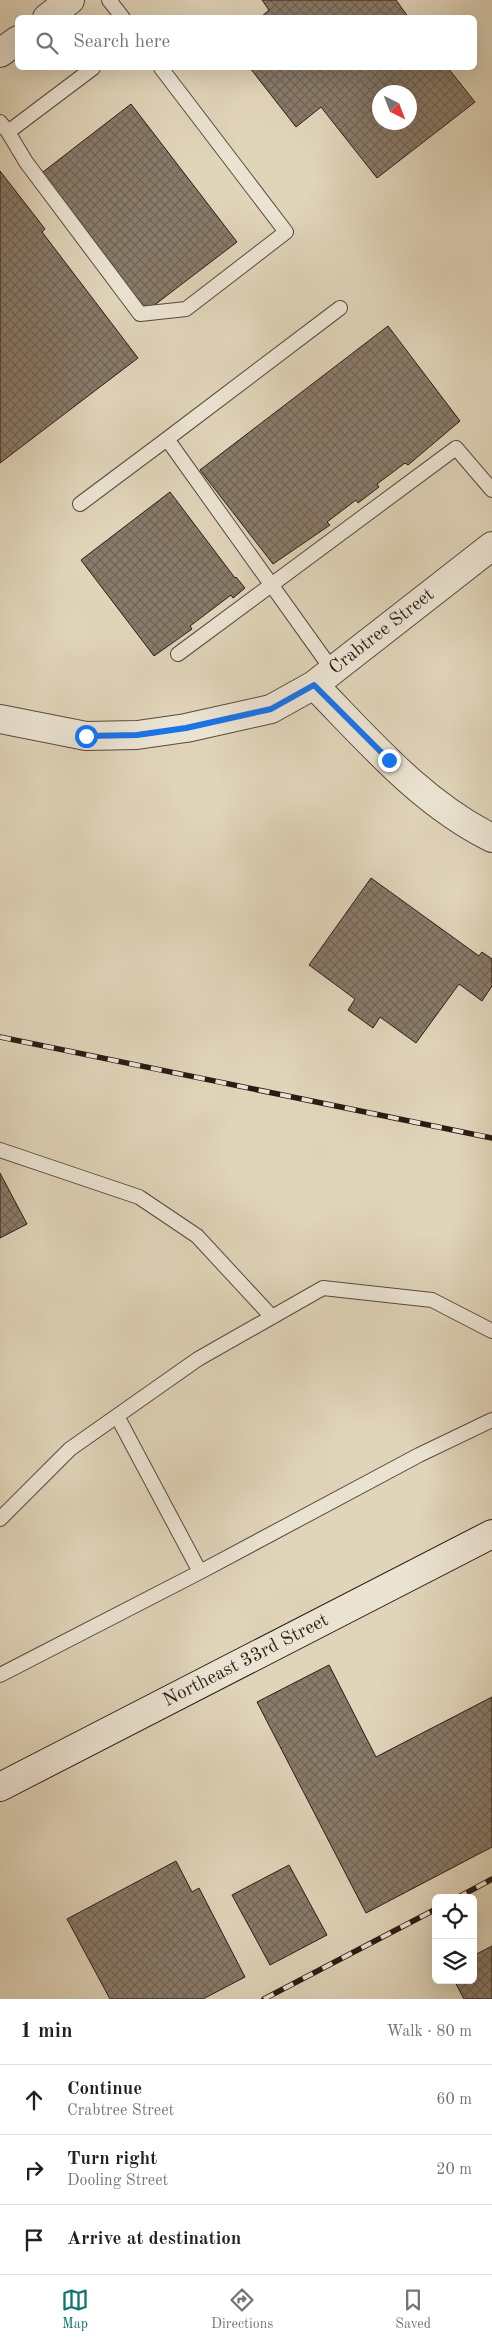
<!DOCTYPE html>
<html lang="en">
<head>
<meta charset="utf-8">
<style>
  :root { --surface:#fff; --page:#f2f2f2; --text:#202124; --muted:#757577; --line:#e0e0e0; --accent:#0f766e }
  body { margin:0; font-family:"Old Standard TT",serif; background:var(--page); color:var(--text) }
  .controls { position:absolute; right:15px; bottom:15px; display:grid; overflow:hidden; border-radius:8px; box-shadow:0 5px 20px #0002 }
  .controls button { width:45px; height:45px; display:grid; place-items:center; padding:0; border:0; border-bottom:1px solid var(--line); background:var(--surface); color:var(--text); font:25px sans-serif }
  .compass { position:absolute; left:372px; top:85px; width:45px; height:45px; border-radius:50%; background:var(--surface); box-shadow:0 5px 20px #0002; rotate:138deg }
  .stop { position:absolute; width:15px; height:15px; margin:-11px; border:4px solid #1a73e8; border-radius:50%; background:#fff }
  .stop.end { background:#1a73e8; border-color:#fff; box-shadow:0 1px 5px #0008 }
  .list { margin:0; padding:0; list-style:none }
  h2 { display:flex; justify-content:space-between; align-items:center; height:65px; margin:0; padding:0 20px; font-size:21px }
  h2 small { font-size:16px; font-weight:400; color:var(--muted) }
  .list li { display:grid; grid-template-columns:32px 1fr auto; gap:15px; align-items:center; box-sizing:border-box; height:70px; padding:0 20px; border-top:1px solid var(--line) }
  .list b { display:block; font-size:19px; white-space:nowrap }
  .list p { margin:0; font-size:16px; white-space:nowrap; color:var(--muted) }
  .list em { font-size:16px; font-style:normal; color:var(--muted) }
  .icon { flex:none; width:28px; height:28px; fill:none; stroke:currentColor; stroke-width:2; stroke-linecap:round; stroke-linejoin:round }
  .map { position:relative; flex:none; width:492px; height:1999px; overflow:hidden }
  .search { position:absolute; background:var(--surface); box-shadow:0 5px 20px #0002; left:15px; right:15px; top:15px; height:55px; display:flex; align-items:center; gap:12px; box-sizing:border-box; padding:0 18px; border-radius:8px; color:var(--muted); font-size:19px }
  .sheet { height:275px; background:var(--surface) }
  nav { display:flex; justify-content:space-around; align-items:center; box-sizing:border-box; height:70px; border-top:1px solid var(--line); background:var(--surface); font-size:14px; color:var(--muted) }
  nav a { display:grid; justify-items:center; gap:2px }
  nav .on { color:var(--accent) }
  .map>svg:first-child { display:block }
</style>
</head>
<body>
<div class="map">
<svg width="492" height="1999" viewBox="0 0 492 1999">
  <defs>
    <pattern id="building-cross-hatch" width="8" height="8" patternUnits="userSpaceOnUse" patternTransform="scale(1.25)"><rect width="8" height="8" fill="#897b6a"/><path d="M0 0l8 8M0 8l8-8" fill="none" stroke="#706456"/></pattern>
  </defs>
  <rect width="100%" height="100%" fill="#e0d4b9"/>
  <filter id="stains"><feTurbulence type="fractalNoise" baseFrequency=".004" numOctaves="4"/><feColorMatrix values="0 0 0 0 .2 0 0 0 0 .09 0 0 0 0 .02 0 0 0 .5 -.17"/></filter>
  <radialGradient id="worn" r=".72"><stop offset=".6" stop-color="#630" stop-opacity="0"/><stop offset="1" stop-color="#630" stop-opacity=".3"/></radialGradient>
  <path fill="url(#building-cross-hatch)" stroke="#2a1b15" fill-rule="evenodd" d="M262 0H396L409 18H260L269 10Z
    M250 68H448L475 102 377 178 321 107 296 127ZM380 92H410V122H380Z
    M131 104 237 242 144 313 39 175Z
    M0 171 45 229 42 232 138 358 0 463Z
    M388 326 460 421 408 465 405 463 377 484 379 487 358 503 356 500 327 522 330 525 273 564 200 470Z
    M170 492 235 578 236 577 245 588 233 598 231 595 190 626 192 629 154 656 81 560Z
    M371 878 479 956 482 952 492 959V986L482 1001 459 984 416 1043 380 1017 373 1028 348 1010 355 999 309 965Z
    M0 1173 27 1224 0 1238Z
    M329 1665 376 1757 492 1697V1847L366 1913 257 1702Z
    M176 1861 192 1892 199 1888 245 1977 203 1999H110L67 1919Z
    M289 1865 327 1935 270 1965 232 1895Z
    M492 1946V1999H464L454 1980H473V1956Z"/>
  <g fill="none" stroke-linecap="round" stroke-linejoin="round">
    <g stroke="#58493e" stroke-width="16">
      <path id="lane" d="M109 0 123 18
        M0 122 8 132 93 68
        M8 132 26 162 140 314 186 309 286 232 161 68
        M80 504 167 439
        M178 654 456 448 492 490
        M333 671 167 439 340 308
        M0 1150 139 1197 197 1236 272 1317
        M117 1416 200 1572
        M0 1519 70 1449 198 1359 323 1288 432 1300 492 1331
        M0 1675 200 1572 419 1455 492 1420"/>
    </g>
    <g stroke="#58493e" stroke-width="30">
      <path id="street" d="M47 18 70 0
        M0 53 18 40
        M314 685C369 741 421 803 492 838
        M0 719 86 736 137 735 186 728 271 709 314 685 492 546"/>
    </g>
    <g stroke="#2a1b15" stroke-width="30">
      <path id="secondary" d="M0 1787 492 1534"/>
    </g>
    <use href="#lane" stroke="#ebe3d2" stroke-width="14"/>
    <use href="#street" stroke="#ebe3d2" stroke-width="28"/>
    <use href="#secondary" stroke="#ebe3d2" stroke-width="28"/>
    <g stroke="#2a1b15" stroke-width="5.5">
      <path id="rail" d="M0 1037 492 1138
        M457 1898 492 1879
        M264 1999 436 1909"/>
    </g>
    <use href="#rail" stroke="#ebe3d2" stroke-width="4" stroke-dasharray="11" stroke-linecap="butt"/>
  </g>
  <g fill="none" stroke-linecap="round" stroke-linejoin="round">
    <path stroke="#1a73e8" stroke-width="6" d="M86 736 137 735 186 728 271 709 314 685 389 760"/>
  </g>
  <g text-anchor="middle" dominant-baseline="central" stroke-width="5" stroke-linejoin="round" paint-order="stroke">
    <g font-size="19" fill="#2a1b15" stroke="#ebe3d2">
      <text transform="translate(382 632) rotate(-38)">Crabtree Street</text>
      <text transform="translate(246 1661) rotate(-27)">Northeast 33rd Street</text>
    </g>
  </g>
  <rect width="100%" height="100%" filter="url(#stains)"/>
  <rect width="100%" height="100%" fill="url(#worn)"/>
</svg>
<div class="controls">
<button><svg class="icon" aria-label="locate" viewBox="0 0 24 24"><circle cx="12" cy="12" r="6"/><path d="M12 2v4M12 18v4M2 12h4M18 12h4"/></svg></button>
<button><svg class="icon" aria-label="layers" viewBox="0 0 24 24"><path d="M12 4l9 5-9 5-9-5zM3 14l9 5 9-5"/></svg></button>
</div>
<svg class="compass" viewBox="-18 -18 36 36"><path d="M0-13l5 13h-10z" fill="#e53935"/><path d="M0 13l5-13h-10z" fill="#757577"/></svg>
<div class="stop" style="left:86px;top:736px"></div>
<div class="stop end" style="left:389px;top:760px"></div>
<div class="search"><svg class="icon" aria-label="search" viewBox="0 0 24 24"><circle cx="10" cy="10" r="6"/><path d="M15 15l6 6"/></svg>Search here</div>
</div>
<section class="sheet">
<h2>1 min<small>Walk · 80 m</small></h2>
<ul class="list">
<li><svg class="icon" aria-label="ahead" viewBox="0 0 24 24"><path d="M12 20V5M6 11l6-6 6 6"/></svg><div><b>Continue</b><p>Crabtree Street</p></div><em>60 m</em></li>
<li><svg class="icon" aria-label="right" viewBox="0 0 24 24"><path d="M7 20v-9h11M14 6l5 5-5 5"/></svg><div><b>Turn right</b><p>Dooling Street</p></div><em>20 m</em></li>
<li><svg class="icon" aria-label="arrive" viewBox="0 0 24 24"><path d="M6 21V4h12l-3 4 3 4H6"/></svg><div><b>Arrive at destination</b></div></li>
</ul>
</section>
<nav>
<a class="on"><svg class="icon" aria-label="map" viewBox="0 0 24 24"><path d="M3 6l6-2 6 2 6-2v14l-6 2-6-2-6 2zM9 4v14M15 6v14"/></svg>Map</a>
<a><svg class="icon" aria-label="directions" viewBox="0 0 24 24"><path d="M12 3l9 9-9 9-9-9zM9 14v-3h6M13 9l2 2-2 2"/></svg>Directions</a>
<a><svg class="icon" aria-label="saved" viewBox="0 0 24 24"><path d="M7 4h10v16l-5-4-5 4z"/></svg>Saved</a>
</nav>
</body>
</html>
